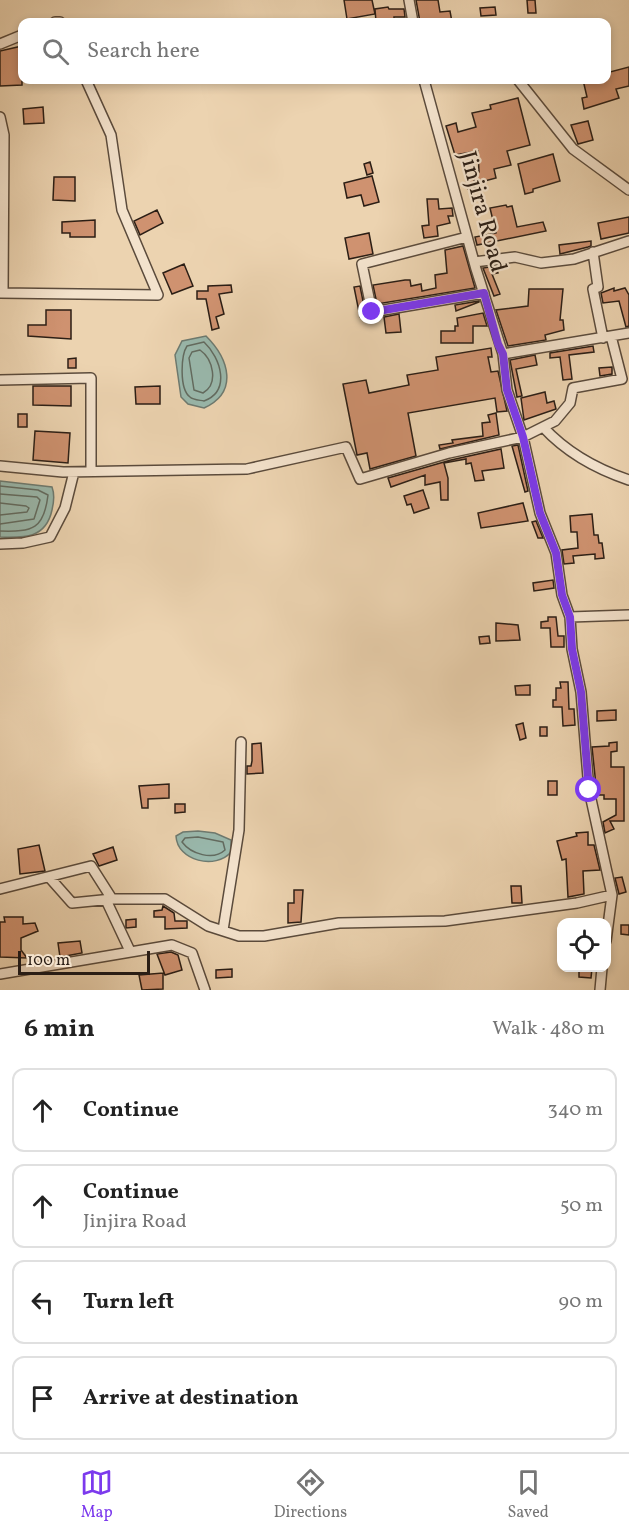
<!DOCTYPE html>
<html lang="en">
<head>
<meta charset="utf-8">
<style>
  :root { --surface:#fff; --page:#f6f6f6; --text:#222; --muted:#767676; --line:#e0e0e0; --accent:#7c3aed }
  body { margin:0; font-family:Vollkorn,serif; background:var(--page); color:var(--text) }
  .controls { position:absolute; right:18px; bottom:18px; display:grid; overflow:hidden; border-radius:12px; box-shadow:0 3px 9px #0003 }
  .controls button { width:54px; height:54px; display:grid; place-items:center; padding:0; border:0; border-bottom:2px solid var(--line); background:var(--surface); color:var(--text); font:30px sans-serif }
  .scale { position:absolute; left:18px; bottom:15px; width:132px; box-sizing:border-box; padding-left:6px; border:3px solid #2b1e15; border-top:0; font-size:16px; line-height:21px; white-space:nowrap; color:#2b1e15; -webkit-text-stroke:4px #f3e2cc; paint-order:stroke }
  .stop { position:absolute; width:18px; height:18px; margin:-14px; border:4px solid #7c3aed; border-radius:50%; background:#fff }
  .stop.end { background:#7c3aed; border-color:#fff; box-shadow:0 2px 6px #0008 }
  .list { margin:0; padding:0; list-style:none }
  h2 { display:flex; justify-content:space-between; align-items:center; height:78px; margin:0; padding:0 24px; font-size:26px }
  h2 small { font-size:20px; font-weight:400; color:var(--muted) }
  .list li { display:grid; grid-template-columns:39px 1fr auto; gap:18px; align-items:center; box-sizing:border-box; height:84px; margin:0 12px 12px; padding:0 12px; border:2px solid var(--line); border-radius:12px }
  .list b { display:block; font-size:22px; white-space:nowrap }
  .list p { margin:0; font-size:20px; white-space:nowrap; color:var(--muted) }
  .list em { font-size:20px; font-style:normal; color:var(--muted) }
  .icon { flex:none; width:33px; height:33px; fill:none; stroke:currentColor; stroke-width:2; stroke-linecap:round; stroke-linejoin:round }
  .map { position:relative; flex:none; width:629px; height:990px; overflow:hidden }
  .search { position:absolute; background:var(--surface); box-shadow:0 3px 9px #0003; left:18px; right:18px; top:18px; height:66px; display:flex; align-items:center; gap:15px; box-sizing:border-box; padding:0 21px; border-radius:12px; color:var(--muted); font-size:22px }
  .sheet { height:462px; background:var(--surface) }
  nav { display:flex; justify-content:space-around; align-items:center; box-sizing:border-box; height:84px; border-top:2px solid var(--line); background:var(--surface); font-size:16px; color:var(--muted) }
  nav a { display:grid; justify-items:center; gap:3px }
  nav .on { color:var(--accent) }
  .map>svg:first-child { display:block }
</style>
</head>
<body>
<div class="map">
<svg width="629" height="990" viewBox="0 0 629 990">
  <rect width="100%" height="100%" fill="#ecd3b0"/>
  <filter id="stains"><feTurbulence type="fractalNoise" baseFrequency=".00333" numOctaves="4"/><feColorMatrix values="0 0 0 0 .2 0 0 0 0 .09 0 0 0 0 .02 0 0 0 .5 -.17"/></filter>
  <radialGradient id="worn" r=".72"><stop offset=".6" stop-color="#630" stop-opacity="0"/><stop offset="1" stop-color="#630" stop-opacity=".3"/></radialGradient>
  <path fill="#99b8ac" stroke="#6d7a70" stroke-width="1.5" d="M206 336C229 359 239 392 204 408L188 404 181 397 175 355 182 341Z
    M0 481 52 487C55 495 54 502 52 510 46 538 25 538 0 537Z
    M198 831 215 833 231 840V852C216 870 177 861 176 836L183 832Z"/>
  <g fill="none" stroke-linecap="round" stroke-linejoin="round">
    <path stroke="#626b60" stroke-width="1.5" d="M204 342C221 358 231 391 204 401 199 400 193 400 190 397 179 389 181 355 187 346Z
      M200 350C213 359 219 384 203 393L194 390 189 358 192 352Z
      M0 486 38 490 48 495C44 529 33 532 0 531
      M0 494 37 497 40 500 34 519 0 524
      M0 503 26 506 29 508 27 512 0 515
      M198 837 223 842 225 850C213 861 191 854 182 842L185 838Z"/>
  </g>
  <path fill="#cf9270" stroke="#2b1e15" stroke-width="1.5" d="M344 0H372L375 14 347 19Z
    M416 0H438L440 12 450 11 452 22H420Z
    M527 0H535L536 13H528Z
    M388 7 389 9H404L405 17H394V22H376L375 9Z
    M495 7 496 15 481 16 480 8Z
    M22 46V85L0 86V51Z
    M629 67V86L616 89 619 98 584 109 582 98 587 97 583 80H606V73Z
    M518 98 530 145 507 151 511 165 494 169 496 178 477 183 475 173 479 172 478 151 455 155 446 126 456 123 458 132 476 127 472 113 491 109 490 105Z
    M43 107 44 123 24 124 23 109Z
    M588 121 593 140 578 144 571 125Z
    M553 154 560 181 533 189V192L525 194 518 164Z
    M370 162 373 173 367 175 364 164Z
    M372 176 379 202 364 206 361 195 347 198 344 183Z
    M54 177H75V201L53 200Z
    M473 177 476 187 468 189 466 179Z
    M427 199H438L439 209 452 208 453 216H448L450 223 437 226 438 236 424 238 422 226 429 225Z
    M506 205 507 207 512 206 517 227 543 222 546 231 477 245 475 237 496 233 490 208Z
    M157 210 163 223 140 235 134 221Z
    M629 217V233L601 239 598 223Z
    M95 220V237H70V233H62V222Z
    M369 233 373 254 349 259 345 238Z
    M591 241V246L588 247 560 254 559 245Z
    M463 246 475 288 377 304 373 285 405 280H410L411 286 421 284 422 291 436 288 435 275 447 273 445 250Z
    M184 264 193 286 172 294 163 273Z
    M496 266 498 273 492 274 500 294 494 296 483 268Z
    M231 285 232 292 219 294 224 314 216 317 219 328 212 330 206 299H197V291H208V286Z
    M360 286 366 316 360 317 354 287Z
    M614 288V291L625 288 629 295V326L626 327 619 301 603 303 601 293Z
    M529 289H563L560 320H563L564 330 545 335 546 340 508 346 496 310 528 306Z
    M479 301V302L456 311 455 305Z
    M46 310H71V339L28 336V325H46Z
    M483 313 487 326H473V343H441V331H455V326H458L457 318Z
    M399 314 401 332 386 333 384 317Z
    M593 346 594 352 569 355 572 379 563 380 560 357 550 358V353Z
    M491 348 492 357H488L491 372 498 371 507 411 497 412 495 398 408 413 416 456 370 469 367 453 357 455 343 384 366 380 369 393 409 385 407 375 438 370 436 357Z
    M535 355 537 365 516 369 522 396 517 397 510 360Z
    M76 358V368H68V359Z
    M612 367V374L600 376 599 368Z
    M33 386H71V406L33 405Z
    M160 386V404H136L135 387Z
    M545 392 547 403 554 401 556 409 524 420 521 398Z
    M496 413 499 435 440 449 439 445 453 443 452 440 483 436 482 423 490 422 488 415Z
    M18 414H27V427H18Z
    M35 431 70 433 68 463 33 460Z
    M518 445 528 491 525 492 512 446Z
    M501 449 504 468 482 471 484 480 475 481 471 463 466 464V459L444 463 448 478V500H441L440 482 425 485V475L391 487 388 478 451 460Z
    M423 490 429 508 414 513 411 504 407 505 404 496Z
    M523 503 528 521 481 528 478 513Z
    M592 514 594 535H598L599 543H602L604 558 595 559V554L573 556 574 563 564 564 562 550 578 548 577 532H571L570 516Z
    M536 521 543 538H538L532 522Z
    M553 580 554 588 534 591 533 583Z
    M548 617H556L558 636H564V647H551L550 628H541V622L548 621Z
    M496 623 518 625 520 640 496 641Z
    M489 636 490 643 480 644 479 637Z
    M560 682H568L569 709H574L575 725 563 726 562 707H553V700H556V688H561Z
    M530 685V695H516L515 686Z
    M616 710V720L597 721V711Z
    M523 723 526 738 520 740 516 725Z
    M540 727H547V736H540Z
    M617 742V751L611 752V767H624V821H610L614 829 605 833 603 822 616 815V799H604V795H597L592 747 609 746V743Z
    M261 743 263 773 247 774V766H251L252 761V744Z
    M548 781H557V795H548Z
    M169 784V798L148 799V808H142L139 786Z
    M175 804H185V812L175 813Z
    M588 832V845H594L600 870 583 871 584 894 568 897 566 859 562 860 557 841 577 836 576 833Z
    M39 845 45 871 20 874 18 849Z
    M113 847 117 860 99 866 93 854Z
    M622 877 626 892 619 894 615 878Z
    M511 886H521L522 903H512Z
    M294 890H303L301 922 288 923V903H294Z
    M163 906 174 913 175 921H187V928L165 929V917H154V911L162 910Z
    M4 917H23V924L35 923 38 931 21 938V950L27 958 0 957V922H5Z
    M136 919V927L126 928V920Z
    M621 925H629V935L621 934Z
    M80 941 82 953 60 957 58 943Z
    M171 952 178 955 182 970 165 975 157 954Z
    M579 968H592L591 978 579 977Z
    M232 969V977L216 978V970Z
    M163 973V989L142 990 139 975Z"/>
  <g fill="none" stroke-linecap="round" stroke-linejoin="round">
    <g stroke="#5b4b3c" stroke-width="12">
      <path id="minor" d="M409 0 413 22
        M55 22H60
        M0 44 22 35
        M424 80 476 269 503 354 629 333
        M518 80 573 149 629 190
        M0 117 4 135 3 293
        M467 237 362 264 372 312 484 293
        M593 252 598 287 593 289 603 338
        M474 262 515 257 541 263 574 259 629 241
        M0 293 158 295 122 210 111 135 86 80
        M503 354 507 390 523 437 540 513 556 553 562 595 570 617 629 615
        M0 380 91 378V471
        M543 427C567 453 596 469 629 480
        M0 466 63 472 247 469 346 447 360 479 449 453 523 437 555 421 570 403 573 388 622 379 611 336
        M0 544 23 543 50 537 65 508 74 472
        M570 617 572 649 581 692 589 790 612 895 606 941
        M49 877 72 903 112 899
        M0 889 91 866 112 899H165L208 926 239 936H264L339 923 445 921 577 903 612 895
        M106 900 130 951
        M223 930 239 830 241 742
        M0 974 172 945 192 953 205 990
        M600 990 602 968"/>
    </g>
    <use href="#minor" stroke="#f3e2cc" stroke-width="9"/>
  </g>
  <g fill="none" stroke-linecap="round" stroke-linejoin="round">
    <path stroke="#7c3aed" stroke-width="8" d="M372 312 484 293 498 344 503 354 507 390 523 437 540 513 556 553 562 595 570 617 572 649 581 692 589 790"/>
  </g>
  <g text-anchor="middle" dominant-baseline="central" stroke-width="4.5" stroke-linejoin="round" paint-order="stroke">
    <g font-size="24" fill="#2b1e15" stroke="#f3e2cc">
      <text transform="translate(482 212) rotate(75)">Jinjira Road</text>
    </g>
  </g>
  <rect width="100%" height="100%" filter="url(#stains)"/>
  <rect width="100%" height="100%" fill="url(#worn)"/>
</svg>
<div class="controls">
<button><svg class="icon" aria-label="locate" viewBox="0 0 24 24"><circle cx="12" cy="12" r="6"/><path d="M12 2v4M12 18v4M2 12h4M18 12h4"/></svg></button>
</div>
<div class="scale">100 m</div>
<div class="stop" style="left:589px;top:790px"></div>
<div class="stop end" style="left:372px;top:312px"></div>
<div class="search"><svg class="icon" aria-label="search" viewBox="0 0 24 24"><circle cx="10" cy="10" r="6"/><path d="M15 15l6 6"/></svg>Search here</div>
</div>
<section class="sheet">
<h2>6 min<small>Walk · 480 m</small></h2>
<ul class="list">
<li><svg class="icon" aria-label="ahead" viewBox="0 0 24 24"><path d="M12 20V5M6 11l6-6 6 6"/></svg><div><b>Continue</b></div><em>340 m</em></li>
<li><svg class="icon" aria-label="ahead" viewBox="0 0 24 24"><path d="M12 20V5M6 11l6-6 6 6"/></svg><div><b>Continue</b><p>Jinjira Road</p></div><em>50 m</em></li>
<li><svg class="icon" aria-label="left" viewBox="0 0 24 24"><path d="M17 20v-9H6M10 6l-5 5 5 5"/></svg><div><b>Turn left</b></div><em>90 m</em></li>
<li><svg class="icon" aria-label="arrive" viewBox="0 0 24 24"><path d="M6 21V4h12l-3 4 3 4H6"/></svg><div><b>Arrive at destination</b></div></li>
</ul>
</section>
<nav>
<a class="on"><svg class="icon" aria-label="map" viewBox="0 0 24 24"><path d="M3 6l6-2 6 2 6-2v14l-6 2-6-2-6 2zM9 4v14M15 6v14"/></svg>Map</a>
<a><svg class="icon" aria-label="directions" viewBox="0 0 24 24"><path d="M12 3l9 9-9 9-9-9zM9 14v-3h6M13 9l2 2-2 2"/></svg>Directions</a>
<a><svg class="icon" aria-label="saved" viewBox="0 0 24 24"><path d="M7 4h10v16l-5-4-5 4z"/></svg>Saved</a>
</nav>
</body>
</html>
